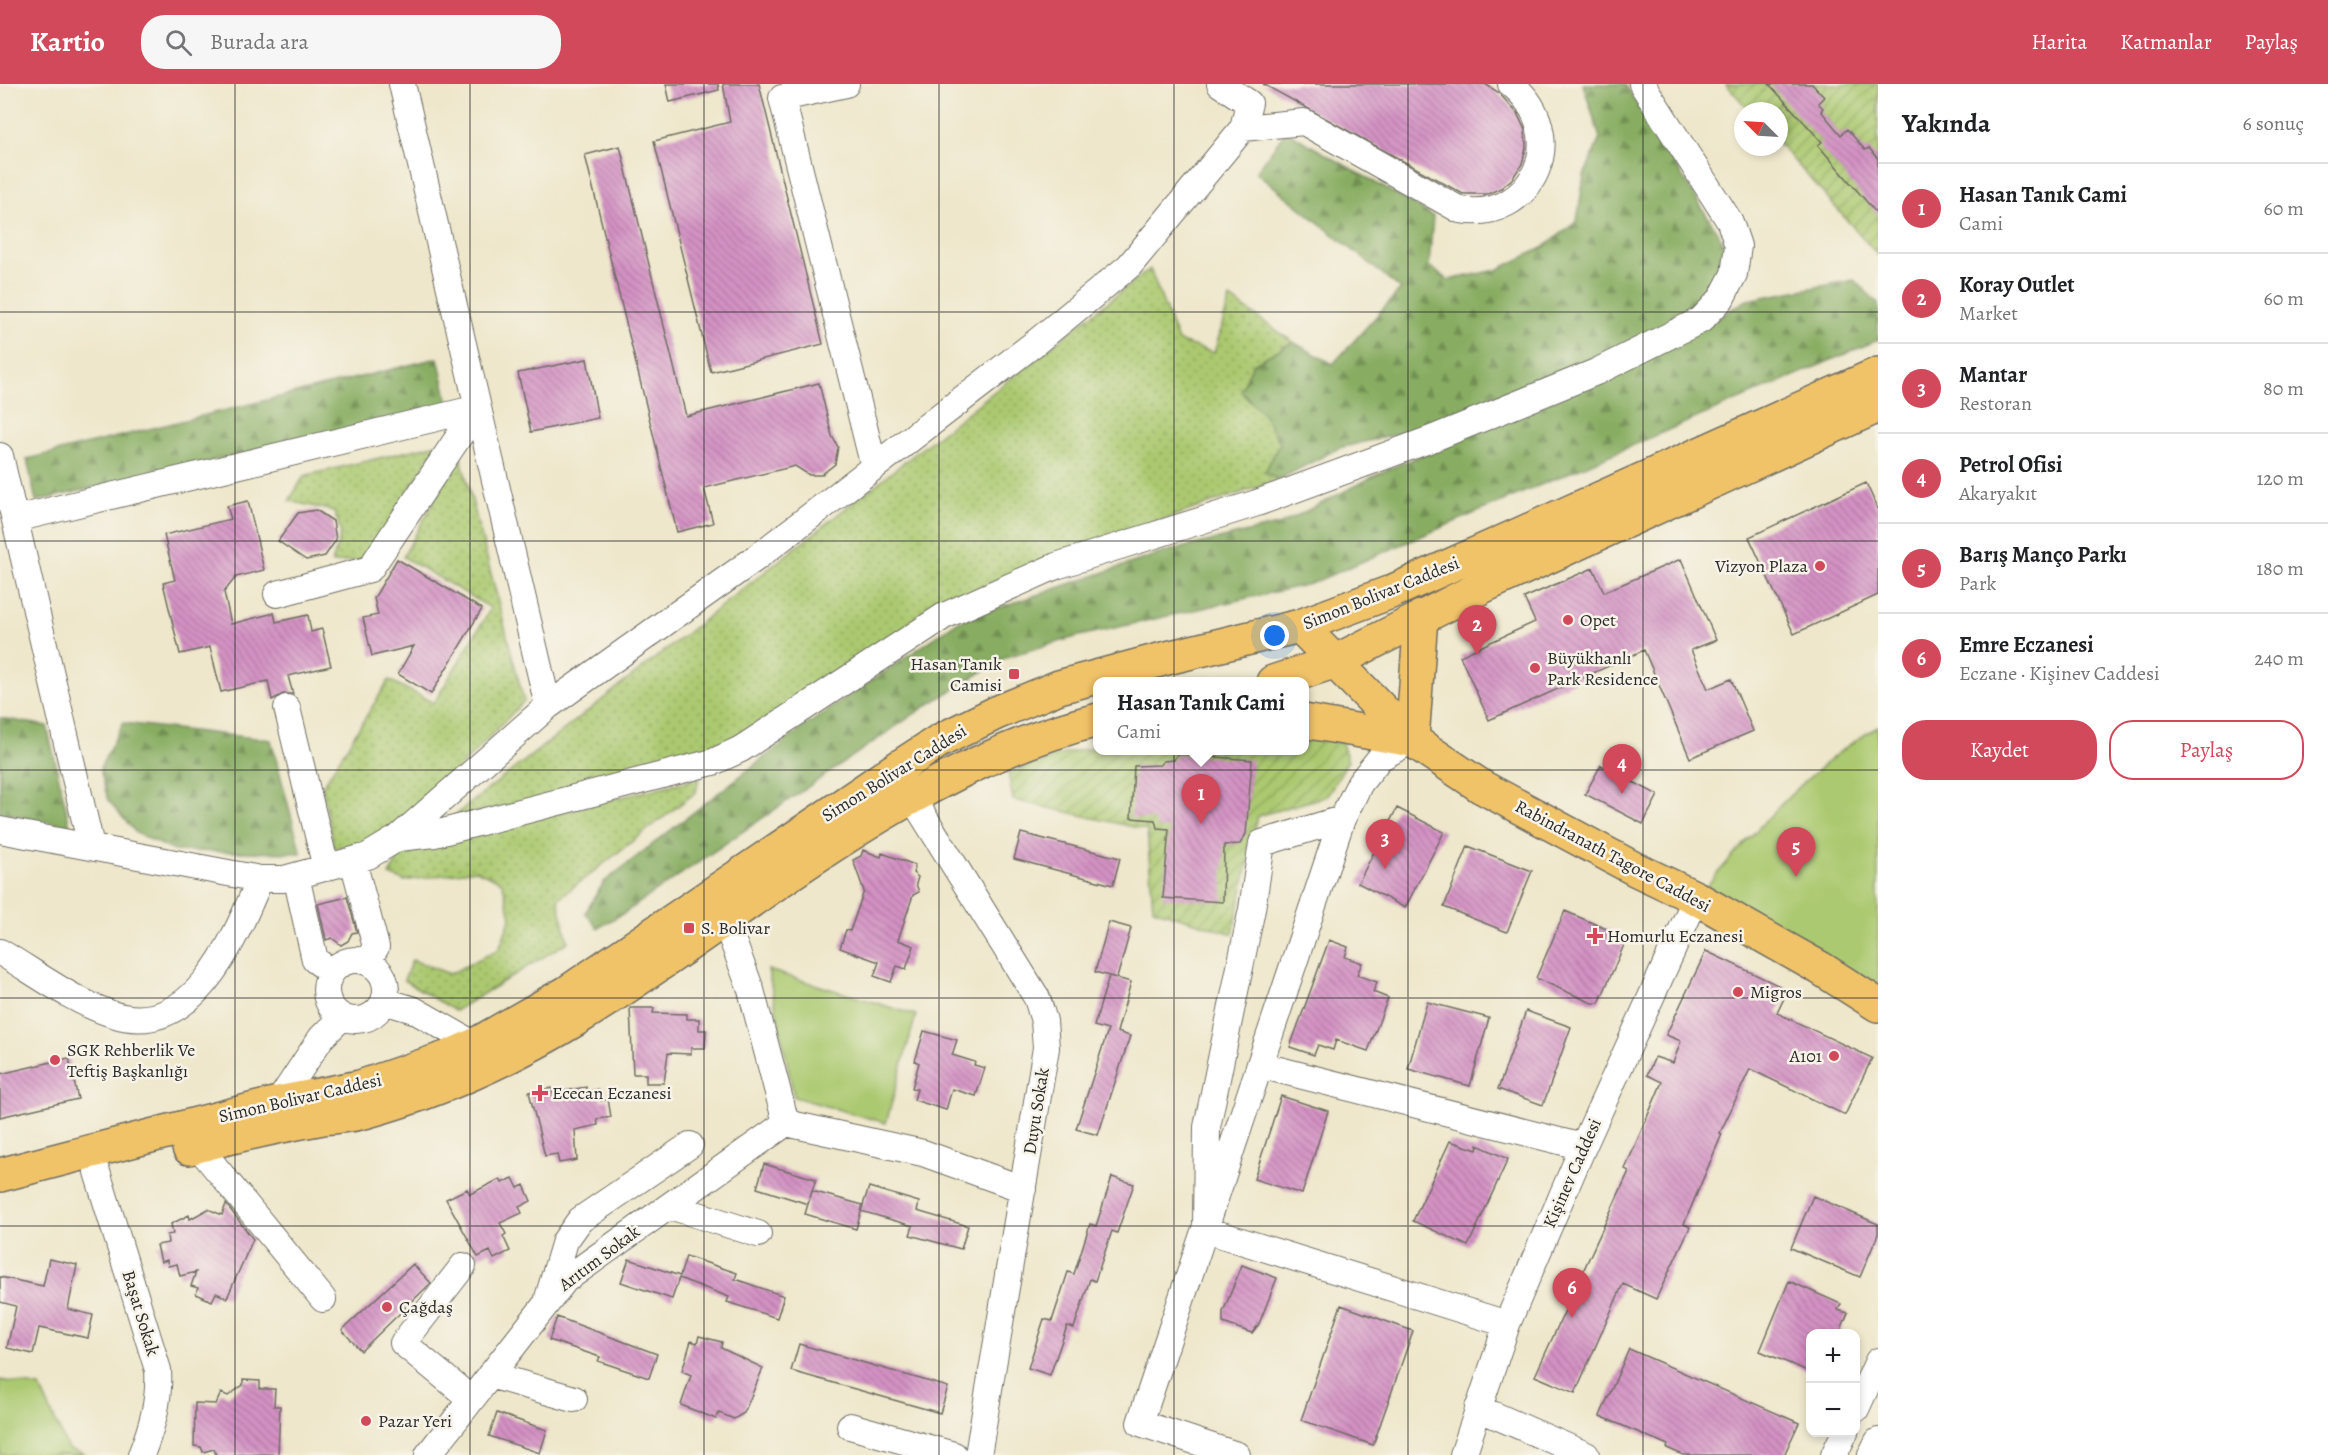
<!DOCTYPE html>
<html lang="tr">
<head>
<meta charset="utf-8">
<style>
  :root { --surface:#fff; --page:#f6f6f6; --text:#202124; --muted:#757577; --line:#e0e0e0; --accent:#d1495b }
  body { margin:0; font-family:Alegreya,serif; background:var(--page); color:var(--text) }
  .controls { position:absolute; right:18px; bottom:18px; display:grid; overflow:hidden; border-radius:12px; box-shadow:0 3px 9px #0003 }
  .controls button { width:54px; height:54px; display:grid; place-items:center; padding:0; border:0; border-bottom:2px solid var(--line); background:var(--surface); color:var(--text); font:30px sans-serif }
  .compass { position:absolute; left:1734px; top:18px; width:54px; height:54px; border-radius:50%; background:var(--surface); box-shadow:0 3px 9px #0003; rotate:294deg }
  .you { position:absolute; left:1275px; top:552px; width:21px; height:21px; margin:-15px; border:4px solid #fff; border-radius:50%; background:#1a73e8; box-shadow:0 0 0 9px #1a73e833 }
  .badge { display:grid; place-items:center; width:39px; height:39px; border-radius:50%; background:var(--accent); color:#fff; font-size:20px; font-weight:700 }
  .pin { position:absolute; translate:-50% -50px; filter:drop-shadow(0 2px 3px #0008) }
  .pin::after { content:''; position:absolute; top:32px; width:21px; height:18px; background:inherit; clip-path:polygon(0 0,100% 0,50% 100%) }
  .popup { position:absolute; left:1093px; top:593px; width:216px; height:78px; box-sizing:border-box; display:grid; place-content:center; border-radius:12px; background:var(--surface); filter:drop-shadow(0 2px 4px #0005); font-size:20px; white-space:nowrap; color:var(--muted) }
  .popup b { font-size:22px; color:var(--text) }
  .popup::after { content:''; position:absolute; left:50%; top:100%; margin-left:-12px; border:12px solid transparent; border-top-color:var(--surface) }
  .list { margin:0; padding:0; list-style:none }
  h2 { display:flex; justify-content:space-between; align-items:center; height:78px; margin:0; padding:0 24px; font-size:26px }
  h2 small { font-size:20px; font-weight:400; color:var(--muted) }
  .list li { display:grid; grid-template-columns:39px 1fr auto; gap:18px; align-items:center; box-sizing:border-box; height:90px; padding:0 24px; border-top:2px solid var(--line) }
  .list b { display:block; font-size:22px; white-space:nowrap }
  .list p { margin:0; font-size:20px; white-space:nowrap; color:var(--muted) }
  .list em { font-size:20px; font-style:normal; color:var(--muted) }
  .actions { display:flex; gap:12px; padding:18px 24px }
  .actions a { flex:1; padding:14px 0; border:2px solid var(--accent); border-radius:24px; text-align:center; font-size:21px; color:var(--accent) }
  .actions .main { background:var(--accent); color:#fff }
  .icon { flex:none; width:33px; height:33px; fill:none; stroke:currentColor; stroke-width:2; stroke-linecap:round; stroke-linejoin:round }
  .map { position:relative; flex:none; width:1878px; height:1371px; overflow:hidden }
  header { display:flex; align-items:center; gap:36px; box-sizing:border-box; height:84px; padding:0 30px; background:var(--accent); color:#fff }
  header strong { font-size:28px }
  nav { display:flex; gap:33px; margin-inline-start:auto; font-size:21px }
  .search { width:420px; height:54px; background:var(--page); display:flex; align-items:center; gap:15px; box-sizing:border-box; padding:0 21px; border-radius:24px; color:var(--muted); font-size:22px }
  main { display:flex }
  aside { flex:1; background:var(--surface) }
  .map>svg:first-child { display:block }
</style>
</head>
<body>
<header>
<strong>Kartio</strong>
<div class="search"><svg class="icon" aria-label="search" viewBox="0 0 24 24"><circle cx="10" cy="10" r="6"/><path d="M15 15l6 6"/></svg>Burada ara</div>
<nav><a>Harita</a><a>Katmanlar</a><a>Paylaş</a></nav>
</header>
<main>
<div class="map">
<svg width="1878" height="1371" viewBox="0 0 1878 1371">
  <defs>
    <pattern id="grass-dots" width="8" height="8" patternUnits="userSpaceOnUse" patternTransform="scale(1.5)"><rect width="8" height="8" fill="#abc96f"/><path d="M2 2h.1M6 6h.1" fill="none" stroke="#8ba35b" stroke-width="1.8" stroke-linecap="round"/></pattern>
    <pattern id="forest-firs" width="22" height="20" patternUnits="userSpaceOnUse" patternTransform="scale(1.5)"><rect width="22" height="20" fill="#88ad62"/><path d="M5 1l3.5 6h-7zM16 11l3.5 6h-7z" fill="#6f8d51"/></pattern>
    <pattern id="garden-furrows" width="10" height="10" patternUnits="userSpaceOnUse" patternTransform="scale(1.5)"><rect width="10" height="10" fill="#abc96f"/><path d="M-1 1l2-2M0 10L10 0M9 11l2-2" fill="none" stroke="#8ba35b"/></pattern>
    <pattern id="building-back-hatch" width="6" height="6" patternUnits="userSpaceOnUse" patternTransform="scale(1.5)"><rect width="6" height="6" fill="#d492c4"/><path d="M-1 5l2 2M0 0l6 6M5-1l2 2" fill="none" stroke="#ac779f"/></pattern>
  </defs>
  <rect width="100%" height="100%" fill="#f7f3e8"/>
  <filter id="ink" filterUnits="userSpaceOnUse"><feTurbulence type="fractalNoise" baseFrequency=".0167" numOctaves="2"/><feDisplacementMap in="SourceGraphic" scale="12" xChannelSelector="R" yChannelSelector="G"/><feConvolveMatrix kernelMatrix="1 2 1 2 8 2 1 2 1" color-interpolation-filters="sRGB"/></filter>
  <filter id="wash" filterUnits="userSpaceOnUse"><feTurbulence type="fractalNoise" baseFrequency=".008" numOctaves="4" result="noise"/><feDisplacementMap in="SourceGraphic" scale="24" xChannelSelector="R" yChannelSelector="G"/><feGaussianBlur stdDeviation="1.35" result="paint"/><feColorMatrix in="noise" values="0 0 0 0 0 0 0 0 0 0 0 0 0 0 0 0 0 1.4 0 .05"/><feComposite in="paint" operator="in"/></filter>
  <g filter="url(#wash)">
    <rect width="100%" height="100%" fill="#eee7cb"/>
    <path fill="url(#grass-dots)" stroke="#6b7a4d" stroke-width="1.5" d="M1150 185 1178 257 1214 269 1230 214 1293 258 1253 280 1241 307 1264 331 1280 359 1265 388 1278 396 1127 448 977 504 713 678 453 733Z
      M438 360 365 476 332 479 341 449 334 427 289 417 304 392Z
      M460 370 524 617C489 653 402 749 357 761 349 763 341 763 334 764L322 703 389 596 434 619 491 524 403 473Z
      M699 694 696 708 558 815 568 858 455 927 404 896 412 876 450 890 499 865 511 833 502 798 476 786 404 797 389 791 403 767Z"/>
    <path fill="url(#forest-firs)" stroke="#5a6c46" stroke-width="1.5" d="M1583 0H1625L1724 159 1711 207 1659 244 1444 339 1339 364 1278 396 1265 388 1280 359 1264 331 1241 307 1253 280 1293 258 1333 280 1401 205 1256 88 1286 47 1433 132 1429 182 1448 196 1497 186 1544 163 1577 137 1584 92 1600 54Z
      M1854 196 1878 219V256L1310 500 1079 552 1006 573 926 622 627 827 598 844 585 829 604 798 802 644 959 537 1165 468 1281 440 1384 387 1644 277 1747 216Z
      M438 274 449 322 36 417 27 375Z
      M0 634 47 642 70 742 0 729Z
      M123 639 271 656 301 769 175 767 136 749 108 716 100 684Z"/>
    <path fill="#abc96f" stroke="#6b7a4d" stroke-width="1.5" d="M1878 643V921L1696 814C1743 760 1815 676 1878 643Z
      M768 886 916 931 886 1039 794 1013Z
      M0 1296 40 1303 68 1365 86 1371H0Z"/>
    <path fill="url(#garden-furrows)" stroke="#6b7a4d" stroke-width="1.5" d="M1726 0H1878V171L1779 60V27H1750Z
      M1305 647 1342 659 1348 677 1327 712 1258 732 1233 850 1153 825 1147 746 1013 716 1008 689 1066 669 1097 663 1098 666H1304Z"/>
    <g id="blocks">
      <path fill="url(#building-back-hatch)" d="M666 0H718L719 6 670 18Z
        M723 0H759L823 260 711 288 654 57 730 38Z
        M1263 0H1485L1498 8 1517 29 1525 46 1526 64 1522 80 1512 95 1501 104 1488 110H1463Z
        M1769 0H1812L1824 13 1818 19 1823 24 1821 27 1841 51 1847 45 1865 66 1869 64 1878 75V131L1818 61 1822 58Z
        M620 62 686 332 819 299 832 352 838 363 835 380 821 391H809L795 382 704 404 713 439 677 448 585 71Z
        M587 275 598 334 531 348 518 289Z
        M1866 399 1878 425V511L1794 550 1749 453Z
        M248 417 264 486 236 493 224 508 231 540 274 529 276 538 308 531 311 548 322 545 331 582 288 592 293 610H283L272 616 268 597 221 608 210 563 180 570 163 499 175 496 164 451 231 435 227 422Z
        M316 426 333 437 336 456 325 472 306 476 278 457 298 429Z
        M397 475 482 525 431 610 398 590 414 562 372 572 363 534 378 531 374 514Z
        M1681 475 1716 556 1691 566 1708 605 1731 595 1753 647 1690 674 1644 566 1489 636 1460 572 1535 538 1524 514 1593 484 1604 508Z
        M1177 670 1252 676 1246 750 1240 760 1224 761 1223 818 1163 814 1169 745 1157 744 1155 736 1131 734 1134 682 1160 681 1163 677 1174 676Z
        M1601 681 1658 711 1643 740 1585 710Z
        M1397 724 1444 748 1405 824 1358 799Z
        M1021 749 1120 774 1113 801 1014 775Z
        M1468 762 1532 787 1507 848 1444 823Z
        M863 766 881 773 882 769 915 781 913 789 918 793 916 800 919 808 913 811 898 856 914 862 906 885 897 882 891 898 874 892 879 878 840 864 846 846 850 847 864 807 853 776 861 772Z
        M347 813 357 848 352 849 348 857 341 861 332 854 326 856 318 820Z
        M1565 827 1627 854 1599 919H1592L1536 894Z
        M1109 838 1131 844 1117 894 1095 888Z
        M1329 856 1348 863 1345 873 1362 879 1357 891 1377 898 1373 908 1388 914 1368 967 1336 956 1333 966 1318 961 1314 971 1290 963Z
        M1706 867 1788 906 1777 929 1872 974 1845 1031 1750 985 1720 1049 1722 1050 1684 1140 1690 1143 1656 1215 1623 1200 1575 1309 1535 1292 1629 1087 1625 1085 1662 998 1647 991 1655 973 1673 979 1681 957 1666 951Z
        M1109 892 1131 898 1117 948 1130 952 1098 1051 1076 1045 1108 946 1094 942Z
        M1427 918 1489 934 1470 1002 1408 985Z
        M630 924H654L653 929 687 930V935H699V946H706L705 964H691V970L668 969 664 999H646V990H633Z
        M1526 927 1571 943 1543 1021 1498 1005Z
        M924 947 957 956 952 971 975 978 974 981 985 984 976 1012 952 1005 946 1026 914 1016 917 1005 912 1004 919 979 915 977Z
        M69 974 78 1015 0 1033V990Z
        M586 1003 587 1008 598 1005 601 1017 608 1015 611 1033 597 1035 598 1041 575 1046 577 1076 559 1079 557 1070 545 1072 529 1008 552 1004 553 1009Z
        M1281 1012 1328 1027 1302 1110 1254 1095Z
        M1450 1057 1477 1066 1478 1061 1508 1075 1468 1162 1413 1137Z
        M764 1080 816 1095 808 1120 757 1104Z
        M1112 1093 1134 1100 1117 1149 1112 1147 1095 1197 1090 1195 1074 1244 1067 1242 1050 1291 1028 1284 1044 1235 1052 1237 1068 1188 1074 1190 1090 1140 1096 1142Z
        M513 1094 518 1104 524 1101 531 1117 519 1123 522 1129 500 1139 506 1150 503 1152 510 1167 494 1175 490 1167 478 1173 446 1115 467 1105 470 1110 500 1095 502 1099Z
        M869 1103 919 1118 917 1127 968 1142 961 1165 910 1151 913 1142 861 1127Z
        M812 1107 863 1121 856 1145 805 1130Z
        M1813 1112 1878 1140V1150L1860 1193 1791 1164Z
        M226 1120 253 1155 227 1214 216 1209 212 1217 196 1210 198 1204 191 1202 196 1188 180 1192 177 1180 168 1182 167 1176 161 1178 157 1161 168 1159 167 1151 173 1150 171 1140 189 1131 190 1135 208 1125 222 1131Z
        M686 1172 737 1189 735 1195 784 1212 777 1234 727 1218 729 1213 679 1194 672 1215 621 1198 629 1175 680 1192Z
        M49 1175 77 1181 68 1225 93 1231 88 1254 39 1244 33 1270 7 1264 16 1222 0 1218V1193L43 1202Z
        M413 1180 431 1199 361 1267 342 1246Z
        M1242 1181 1277 1194 1259 1240 1252 1249 1223 1239V1228Z
        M1789 1197 1841 1220 1838 1226 1848 1229 1839 1250H1810V1288L1760 1267Z
        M1341 1221 1413 1247 1373 1361 1301 1336Z
        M557 1233 657 1270 649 1294 598 1277 600 1273 549 1256Z
        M699 1252 722 1258 721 1264 763 1284 744 1329 734 1335 719 1329 716 1335 681 1321 691 1291 682 1287 691 1257 697 1259Z
        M799 1260 948 1303 940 1329 791 1287Z
        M1629 1265 1799 1339 1784 1371H1683L1667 1364 1668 1361 1600 1332Z
        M243 1296 260 1297V1305H275L274 1322H280L278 1370 216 1371 214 1365 203 1368 201 1363 194 1362 195 1319 216 1320 221 1309 228 1312 243 1301Z
        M497 1329 547 1346 540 1369 489 1352Z"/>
    </g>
  </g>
  <g filter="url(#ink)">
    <use href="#blocks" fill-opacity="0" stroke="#6f6d63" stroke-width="1.5"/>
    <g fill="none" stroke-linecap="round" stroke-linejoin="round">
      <g stroke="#6f6d63" stroke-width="28">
        <path id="minor" d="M402 0 548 622
          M846 0 782 14 874 383
          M1243 44 1304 38 1460 126C1533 139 1573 50 1511 0
          M0 372 91 762
          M15 435 478 324
          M277 510 370 485 478 324
          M287 624 326 784
          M913 715 1037 914 1044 937 1046 964 978 1371
          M1342 735 1262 759 1252 825 1207 1043 1206 1146 1507 1240
          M0 746 260 795H284L368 772 398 754 548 622 756 474 1035 259 1129 182 1243 44 1249 19 1220 0
          M398 754 435 750 713 678 741 665 944 532 1056 482 1257 419 1434 354 1596 288 1701 236 1721 215 1734 190 1738 162 1730 138 1642 0
          M353 777 376 863 367 878
          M296 792 315 876 332 888
          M0 868C36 889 72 917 112 930 194 957 235 854 260 795
          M326 906a30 30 0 1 1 60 0a30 30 0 1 1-60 0Z
          M384 917 414 926 475 961
          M1260 981 1583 1063
          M278 1019 321 954 342 933
          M786 1039 923 1069 1023 1105
          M197 1061 323 1215
          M97 1088 158 1286C160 1316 152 1343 141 1371
          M670 1122 758 1150
          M463 1182 403 1259 471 1315
          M548 1214 565 1157 580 1136 690 1061
          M490 1291 574 1315
          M1478 1324 1586 1371
          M1856 1325 1878 1277
          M850 1342 954 1371
          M428 1371 565 1196 786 1039 751 906 725 836
          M1237 1371 1140 1339 1342 735 1360 699 1380 674 1412 656
          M1463 1371 1507 1240 1583 1063 1696 814
          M1834 1371 1845 1348
          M1871 1371 1878 1357"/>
      </g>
      <g stroke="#6f6d63" stroke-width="36">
        <path id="major" d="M1300 542 1412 656 1482 703 1635 785 1696 814 1820 884 1878 921
          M1273 598 1336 577 1484 502 1878 322
          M1304 637 1412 656
          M1412 656 1421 533
          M189 1064C233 1052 279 1042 323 1034 337 1032 351 1032 364 1028 438 1008 512 974 578 934 742 833 908 682 1098 636
          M0 1091 278 1019 360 1003 446 974 475 961 568 908 893 687 939 657 996 629 1059 603 1167 574 1300 542 1391 508 1878 290"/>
      </g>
      <use href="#minor" stroke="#fff" stroke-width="26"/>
      <use href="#major" stroke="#f1c369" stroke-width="33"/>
    </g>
  </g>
  <path fill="none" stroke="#2b2b2b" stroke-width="1.5" stroke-opacity="0.55" d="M235 0V1371M470 0V1371M704 0V1371M939 0V1371M1174 0V1371M1408 0V1371M1643 0V1371M0 228H1878M0 457H1878M0 686H1878M0 914H1878M0 1142H1878"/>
  <g fill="#d1495b" stroke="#f7f3e8" stroke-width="2">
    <circle cx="1820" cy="482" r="6"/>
    <circle cx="1568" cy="536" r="6"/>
    <circle cx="1535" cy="584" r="6"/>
    <rect x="1008" y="584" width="12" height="12" rx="3"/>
    <rect x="683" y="838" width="12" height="12" rx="3"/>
    <path d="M1592 843h6v6h6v6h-6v6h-6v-6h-6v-6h6z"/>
    <circle cx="1738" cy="908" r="6"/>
    <circle cx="1834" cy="972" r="6"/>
    <circle cx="55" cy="976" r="6"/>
    <path d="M537 1000h6v6h6v6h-6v6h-6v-6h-6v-6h6z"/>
    <circle cx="387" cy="1223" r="6"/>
    <circle cx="366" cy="1337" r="6"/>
  </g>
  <g text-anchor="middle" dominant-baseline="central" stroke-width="5" stroke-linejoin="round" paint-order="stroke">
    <g font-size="18" fill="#2b2b2b" stroke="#f7f3e8" text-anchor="start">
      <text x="1808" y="482" text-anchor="end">Vizyon Plaza</text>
      <text x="1580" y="536">Opet</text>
      <text x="1547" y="574">Büyükhanlı<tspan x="1547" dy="21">Park Residence</tspan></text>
      <text x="1002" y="580" text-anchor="end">Hasan Tanık<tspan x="1002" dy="21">Camisi</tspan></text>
      <text x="701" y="844">S. Bolivar</text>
      <text x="1607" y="852">Homurlu Eczanesi</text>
      <text x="1750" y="908">Migros</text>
      <text x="67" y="966">SGK Rehberlik Ve<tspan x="67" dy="21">Teftiş Başkanlığı</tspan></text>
      <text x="1822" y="972" text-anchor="end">A101</text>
      <text x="552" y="1009">Ececan Eczanesi</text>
      <text x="399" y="1223">Çağdaş</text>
      <text x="378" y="1337">Pazar Yeri</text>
    </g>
    <g font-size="18" fill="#2b2b2b" stroke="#f7f3e8">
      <text transform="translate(1381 509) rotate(-22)">Simon Bolivar Caddesi</text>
      <text transform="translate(894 689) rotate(-32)">Simon Bolivar Caddesi</text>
      <text transform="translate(1613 772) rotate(28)">Rabindranath Tagore Caddesi</text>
      <text transform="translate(300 1014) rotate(-13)">Simon Bolivar Caddesi</text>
      <text transform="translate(1036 1027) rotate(-81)">Duyu Sokak</text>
      <text transform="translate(1572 1089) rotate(-66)">Kişinev Caddesi</text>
      <text transform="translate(599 1174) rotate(-37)">Arıtım Sokak</text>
      <text transform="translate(141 1229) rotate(73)">Başat Sokak</text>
    </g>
  </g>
</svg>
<div class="controls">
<button>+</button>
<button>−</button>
</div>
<svg class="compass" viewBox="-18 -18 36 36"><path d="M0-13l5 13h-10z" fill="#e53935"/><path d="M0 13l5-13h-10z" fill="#757577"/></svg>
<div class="you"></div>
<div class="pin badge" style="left:1201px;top:740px">1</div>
<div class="popup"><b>Hasan Tanık Cami</b>Cami</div>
<div class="pin badge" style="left:1477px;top:571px">2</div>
<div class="pin badge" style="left:1385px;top:785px">3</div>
<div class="pin badge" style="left:1622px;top:710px">4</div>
<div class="pin badge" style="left:1796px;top:793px">5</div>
<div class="pin badge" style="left:1572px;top:1234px">6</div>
</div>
<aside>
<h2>Yakında<small>6 sonuç</small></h2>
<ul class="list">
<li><span class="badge">1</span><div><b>Hasan Tanık Cami</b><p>Cami</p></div><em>60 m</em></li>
<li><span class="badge">2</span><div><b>Koray Outlet</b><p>Market</p></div><em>60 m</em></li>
<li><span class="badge">3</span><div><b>Mantar</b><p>Restoran</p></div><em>80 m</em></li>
<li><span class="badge">4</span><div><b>Petrol Ofisi</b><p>Akaryakıt</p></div><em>120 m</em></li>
<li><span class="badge">5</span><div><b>Barış Manço Parkı</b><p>Park</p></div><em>180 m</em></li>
<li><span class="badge">6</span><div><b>Emre Eczanesi</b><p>Eczane · Kişinev Caddesi</p></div><em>240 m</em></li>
</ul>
<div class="actions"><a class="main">Kaydet</a><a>Paylaş</a></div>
</aside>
</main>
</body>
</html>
